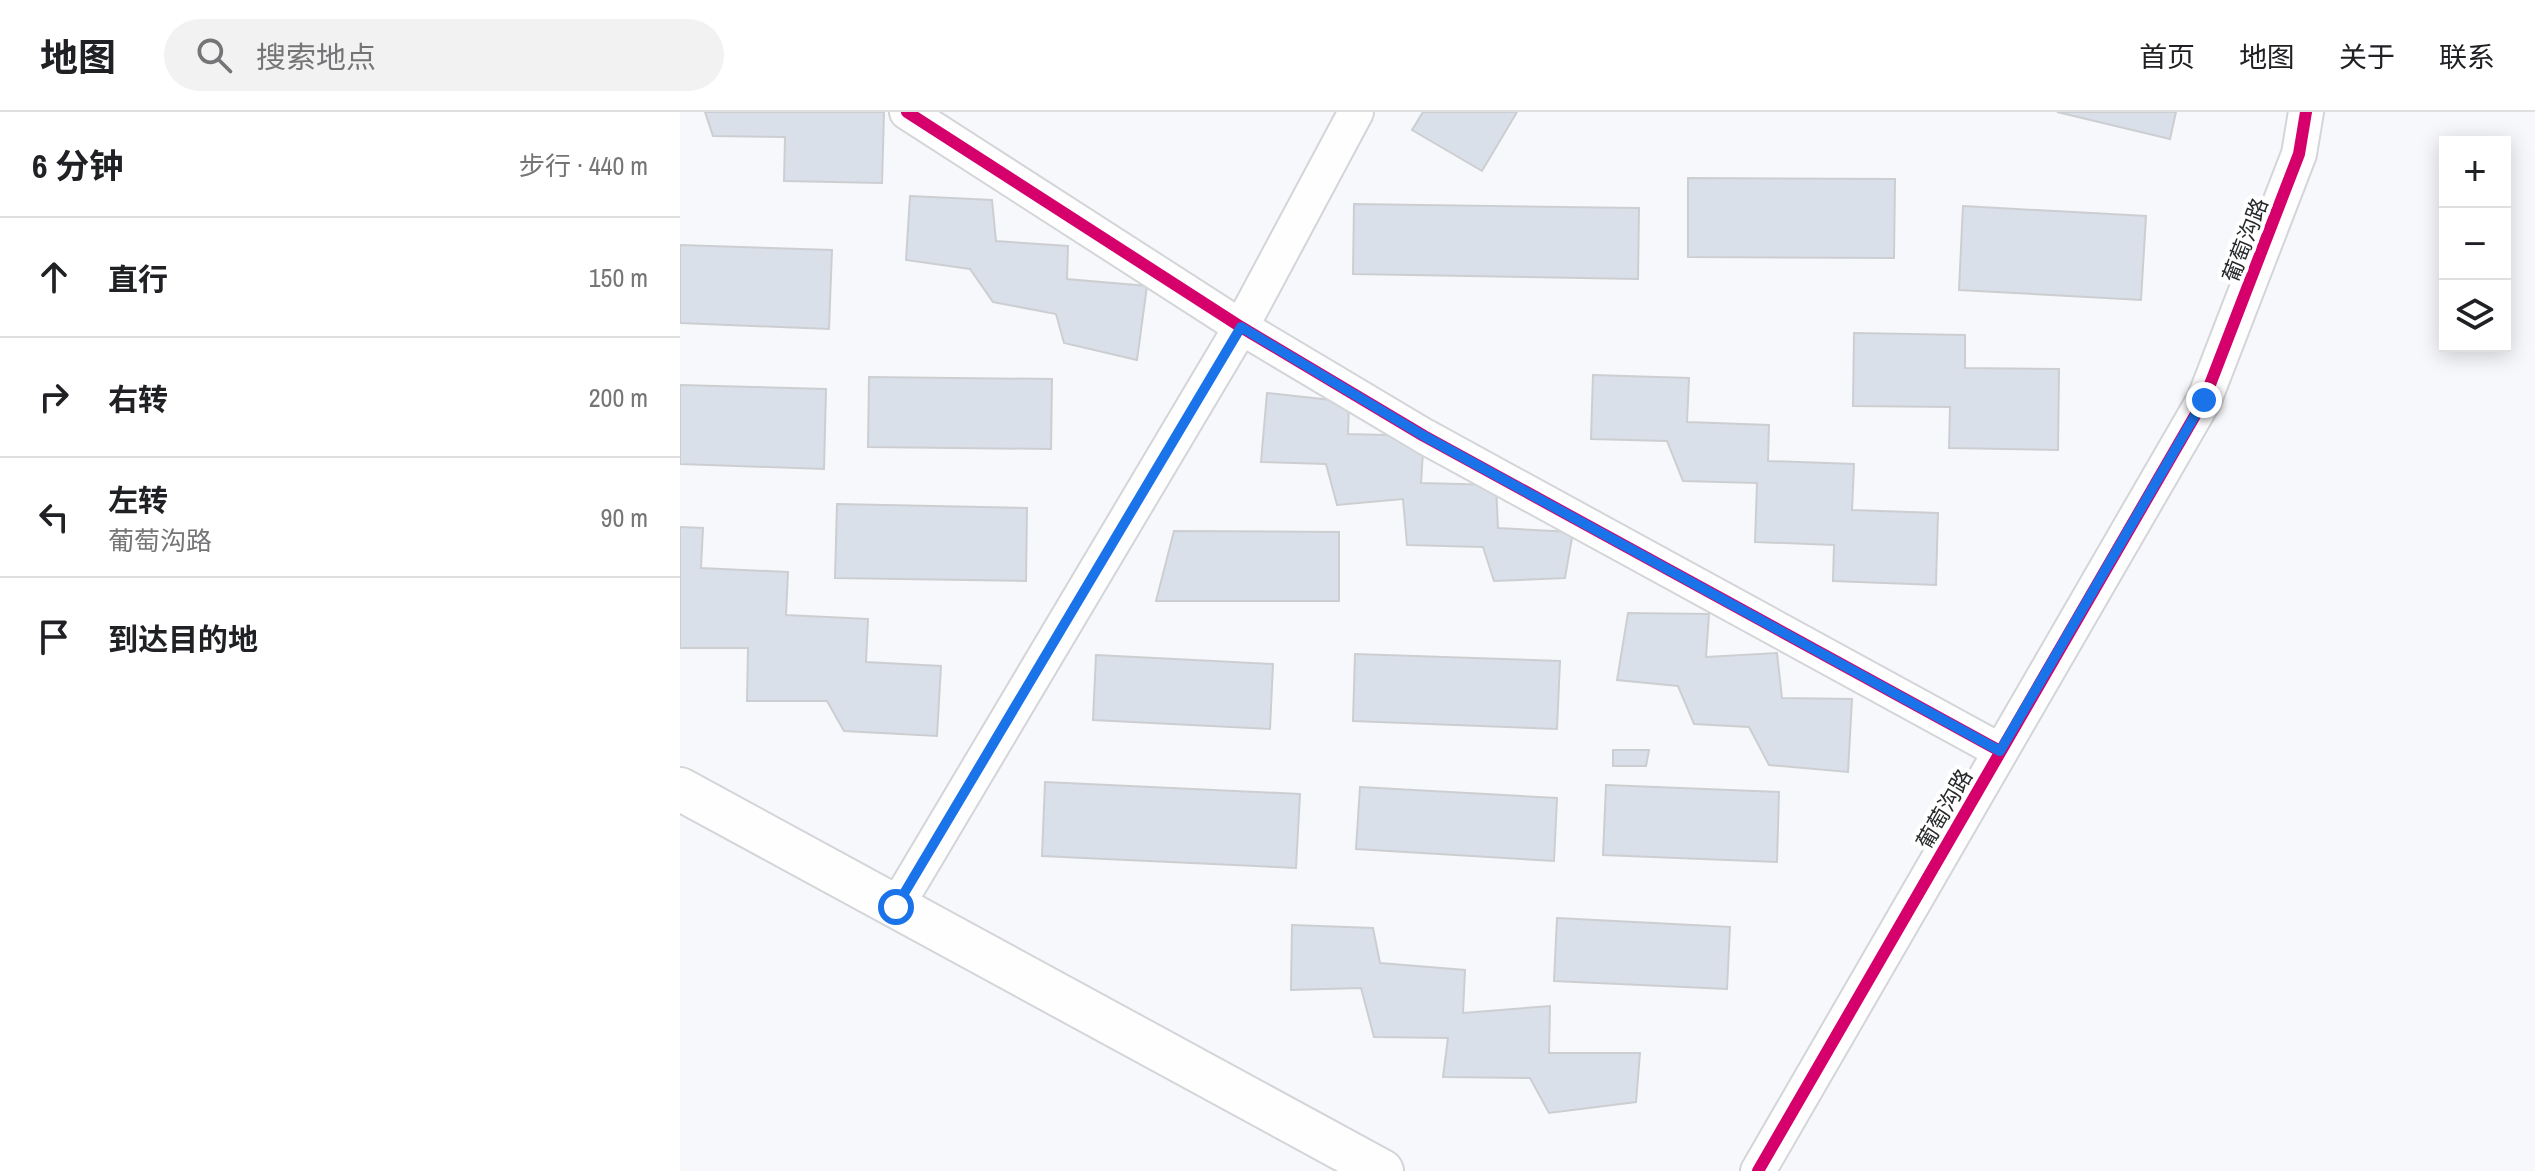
<!DOCTYPE html>
<html lang="zh">
<head>
<meta charset="utf-8">
<style>
  :root { --surface:#fff; --page:#f2f2f2; --text:#202124; --muted:#757577; --line:#e0e0e0 }
  body { margin:0; font-family:"Archivo Narrow","Noto Sans SC",sans-serif; background:var(--page); color:var(--text) }
  .controls { position:absolute; right:24px; top:24px; display:grid; overflow:hidden; border-radius:0px; box-shadow:0 4px 20px #0003 }
  .controls button { width:72px; height:72px; display:grid; place-items:center; padding:0; border:0; border-bottom:2px solid var(--line); background:var(--surface); color:var(--text); font:40px sans-serif }
  .stop { position:absolute; width:24px; height:24px; margin:-18px; border:6px solid #1a73e8; border-radius:50%; background:#fff }
  .stop.end { background:#1a73e8; border-color:#fff; box-shadow:0 2px 8px #0008 }
  .list { margin:0; padding:0; list-style:none }
  h2 { display:flex; justify-content:space-between; align-items:center; height:104px; margin:0; padding:0 32px; font-size:34px }
  h2 small { font-size:26px; font-weight:400; color:var(--muted) }
  .list li { display:grid; grid-template-columns:52px 1fr auto; gap:24px; align-items:center; box-sizing:border-box; height:120px; padding:0 32px; border-top:2px solid var(--line) }
  .list b { display:block; font-size:30px; white-space:nowrap }
  .list p { margin:0; font-size:26px; white-space:nowrap; color:var(--muted) }
  .list em { font-size:26px; font-style:normal; color:var(--muted) }
  .icon { flex:none; width:44px; height:44px; fill:none; stroke:currentColor; stroke-width:2; stroke-linecap:round; stroke-linejoin:round }
  .map { position:relative; flex:none; width:1855px; height:1059px; overflow:hidden }
  header { display:flex; align-items:center; gap:48px; box-sizing:border-box; height:112px; padding:0 40px; background:var(--surface); border-bottom:2px solid var(--line) }
  header strong { font-size:38px }
  nav { display:flex; gap:44px; margin-inline-start:auto; font-size:28px }
  .search { width:560px; height:72px; background:var(--page); display:flex; align-items:center; gap:20px; box-sizing:border-box; padding:0 28px; border-radius:44px; color:var(--muted); font-size:30px }
  main { display:flex }
  aside { flex:1; background:var(--surface) }
  .map>svg:first-child { display:block }
</style>
</head>
<body>
<header>
<strong>地图</strong>
<div class="search"><svg class="icon" aria-label="search" viewBox="0 0 24 24"><circle cx="10" cy="10" r="6"/><path d="M15 15l6 6"/></svg>搜索地点</div>
<nav><a>首页</a><a>地图</a><a>关于</a><a>联系</a></nav>
</header>
<main>
<aside>
<h2>6 分钟<small>步行 · 440 m</small></h2>
<ul class="list">
<li><svg class="icon" aria-label="ahead" viewBox="0 0 24 24"><path d="M12 20V5M6 11l6-6 6 6"/></svg><div><b>直行</b></div><em>150 m</em></li>
<li><svg class="icon" aria-label="right" viewBox="0 0 24 24"><path d="M7 20v-9h11M14 6l5 5-5 5"/></svg><div><b>右转</b></div><em>200 m</em></li>
<li><svg class="icon" aria-label="left" viewBox="0 0 24 24"><path d="M17 20v-9H6M10 6l-5 5 5 5"/></svg><div><b>左转</b><p>葡萄沟路</p></div><em>90 m</em></li>
<li><svg class="icon" aria-label="arrive" viewBox="0 0 24 24"><path d="M6 21V4h12l-3 4 3 4H6"/></svg><div><b>到达目的地</b></div></li>
</ul>
</aside>
<div class="map">
<svg width="1855" height="1059" viewBox="0 0 1855 1059">
  <rect width="100%" height="100%" fill="#f6f8fb"/>
  <path fill="#d9e0ea" stroke="#cdced1" stroke-width="2" d="M25 0H204L202 71 104 69 105 25 33 24Z
    M743 0H837L802 59 732 18Z
    M1377 0H1496L1490 27Z
    M1008 66 1215 67 1214 146 1008 145Z
    M230 84 312 88 316 129 388 134 387 167 467 174 457 248 384 231 376 202 313 190 290 157 226 148Z
    M674 92 959 96 958 167 673 162Z
    M1283 94 1466 104 1461 188 1279 178Z
    M0 133 152 138 149 217 0 211Z
    M1174 221 1285 223V256L1379 257 1378 338 1269 336 1270 295 1173 294Z
    M913 263 1009 266 1007 310 1089 313 1088 349 1174 352 1172 398 1258 401 1256 473 1153 469 1154 433 1075 430 1077 371 1003 369 987 329 911 327Z
    M189 265 372 267 371 337 188 335Z
    M0 273 146 277 144 357 0 352Z
    M587 281 669 290 668 322 744 324 741 371 816 373 818 416 893 420 885 466 814 469 803 435 727 433 723 387 657 393 646 352 581 350Z
    M157 392 347 396 346 469 155 466Z
    M0 415 23 416 21 456 108 460 106 503 188 507 186 550 261 554 257 624 164 619 147 589H67L68 536H0Z
    M494 419 659 420V489H476Z
    M948 501 1029 502 1026 545 1097 541 1102 586 1172 587 1168 660 1089 653 1069 615 1014 612 998 574 937 568Z
    M675 542 880 549 877 617 673 609Z
    M416 543 593 552 590 617 413 608Z
    M933 638H969L966 654H933Z
    M365 670 620 682 616 756 362 744Z
    M926 673 1099 680 1097 750 923 743Z
    M680 675 877 686 874 749 676 737Z
    M877 806 1050 815 1047 877 874 869Z
    M612 813 693 816 700 851 785 858 783 901 870 894 869 941H960L956 990 869 1001 850 966 763 965 768 926 694 925 681 876 611 878Z"/>
  <g fill="none" stroke-linecap="round" stroke-linejoin="round">
    <g stroke="#d4d5d8" stroke-width="38">
      <path id="minor" d="M227 0 561 215 744 324 1320 639
        M216 795 561 215 676 0
        M1078 1059 1524 288 1619 42 1626 0"/>
    </g>
    <g stroke="#d4d5d8" stroke-width="46">
      <path id="major" d="M0 677 702 1059"/>
    </g>
    <use href="#minor" stroke="#fefefe" stroke-width="34"/>
    <use href="#major" stroke="#fefefe" stroke-width="42"/>
    <g stroke="#fff" stroke-width="17">
      <path id="cycleway" d="M227 0 561 215 744 324 1320 639
        M1078 1059 1524 288 1619 42 1626 0"/>
    </g>
    <use href="#cycleway" stroke="#d6006c" stroke-width="12"/>
  </g>
  <g fill="none" stroke-linecap="round" stroke-linejoin="round">
    <path stroke="#1a73e8" stroke-width="10" d="M216 795 561 215 744 324 1320 639 1524 288"/>
  </g>
  <g text-anchor="middle" dominant-baseline="central" stroke-width="8" stroke-linejoin="round" paint-order="stroke">
    <g font-size="22" fill="#26282a" stroke="#fff">
      <text transform="translate(1565 128) rotate(-69)">葡萄沟路</text>
      <text transform="translate(1264 697) rotate(-60)">葡萄沟路</text>
    </g>
  </g>
</svg>
<div class="controls">
<button>+</button>
<button>−</button>
<button><svg class="icon" aria-label="layers" viewBox="0 0 24 24"><path d="M12 4l9 5-9 5-9-5zM3 14l9 5 9-5"/></svg></button>
</div>
<div class="stop" style="left:216px;top:795px"></div>
<div class="stop end" style="left:1524px;top:288px"></div>
</div>
</main>
</body>
</html>
